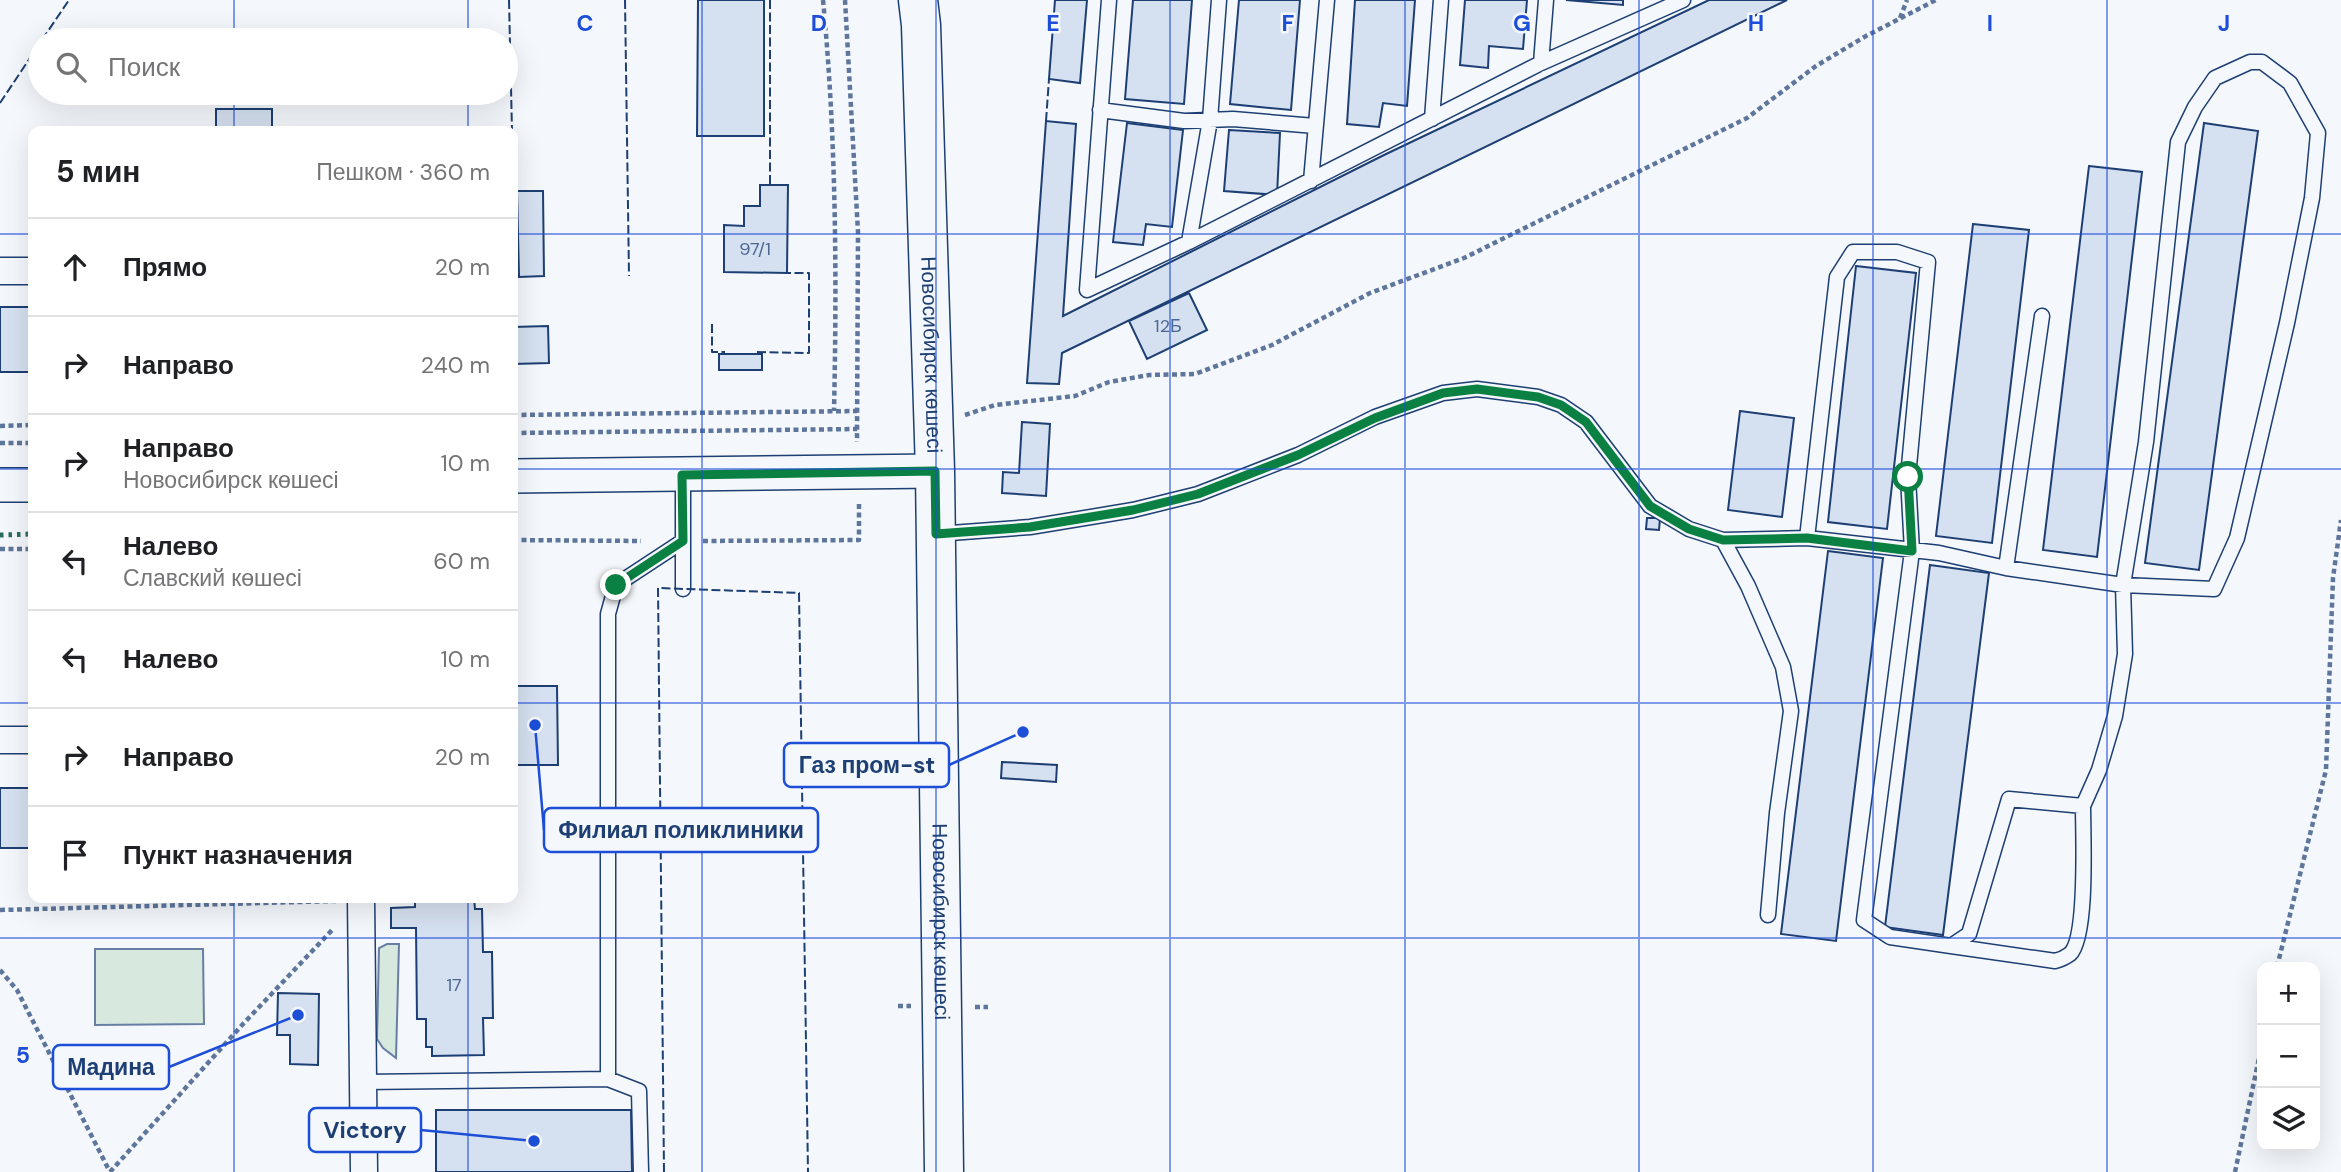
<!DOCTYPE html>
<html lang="ru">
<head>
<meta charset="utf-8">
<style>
  :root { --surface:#fff; --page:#f2f2f2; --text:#202124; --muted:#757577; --line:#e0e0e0 }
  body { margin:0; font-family:"DM Sans",sans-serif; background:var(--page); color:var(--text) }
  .controls { position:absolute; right:21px; bottom:21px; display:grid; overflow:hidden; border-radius:14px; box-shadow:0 7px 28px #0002 }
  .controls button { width:63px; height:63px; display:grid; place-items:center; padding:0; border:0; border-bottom:2px solid var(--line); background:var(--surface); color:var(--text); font:35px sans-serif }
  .stop { position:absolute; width:21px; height:21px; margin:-16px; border:5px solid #0b8043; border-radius:50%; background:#fff }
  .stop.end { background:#0b8043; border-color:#fff; box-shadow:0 2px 7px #0008 }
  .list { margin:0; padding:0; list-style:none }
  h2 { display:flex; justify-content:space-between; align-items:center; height:91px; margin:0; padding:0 28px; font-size:30px }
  h2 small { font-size:23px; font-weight:400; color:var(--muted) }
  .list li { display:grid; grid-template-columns:46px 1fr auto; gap:21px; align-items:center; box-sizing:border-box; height:98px; padding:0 28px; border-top:2px solid var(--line) }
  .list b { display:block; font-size:26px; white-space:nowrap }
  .list p { margin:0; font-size:23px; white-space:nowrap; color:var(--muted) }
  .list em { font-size:23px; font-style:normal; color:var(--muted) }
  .icon { flex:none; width:38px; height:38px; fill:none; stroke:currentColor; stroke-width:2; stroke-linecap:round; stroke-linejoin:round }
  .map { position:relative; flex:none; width:2341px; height:1172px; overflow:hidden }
  .search { position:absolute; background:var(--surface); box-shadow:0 7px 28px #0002; left:28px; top:28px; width:490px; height:77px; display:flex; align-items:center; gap:18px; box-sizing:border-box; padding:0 24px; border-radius:38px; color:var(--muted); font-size:26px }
  .panel { position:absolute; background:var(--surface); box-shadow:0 7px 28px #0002; left:28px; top:126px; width:490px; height:777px; border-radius:14px }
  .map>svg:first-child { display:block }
</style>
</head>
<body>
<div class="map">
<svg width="2341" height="1172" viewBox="0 0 2341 1172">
  <rect width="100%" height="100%" fill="#f4f7fb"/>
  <path fill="#d7e8df" stroke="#687fa3" stroke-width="2" d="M387 944H399L396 1058 383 1048 377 1039 379 948Z
    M95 949H203L204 1024 95 1025Z"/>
  <path fill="#d5e0f0" stroke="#1d3f73" stroke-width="2" d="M698 0H764V136H697Z
    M1055 0H1087L1080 83 1049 79Z
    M1133 0H1192L1184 104 1125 99Z
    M1239 0H1300L1291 110 1230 104Z
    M1355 0H1415L1407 106 1383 103 1379 127 1347 124Z
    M1465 0H1527L1523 49 1489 46 1488 68 1460 65Z
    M1566 0H1623V5Z
    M1709 0H1787L1062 353 1059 384 1027 383 1046 121 1076 124 1063 316 1384 155Z
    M216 109H272V131H216Z
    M1127 123 1183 130 1172 227 1146 224 1143 245 1113 242Z
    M2204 123 2258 131 2199 570 2145 563Z
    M1229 130 1280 133 1277 195 1224 191Z
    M2089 166 2142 172 2097 557 2043 550Z
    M760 185H788L787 273 724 272V225L744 226V206H760Z
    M517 191H543L544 276 519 277Z
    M1973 224 2029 230 1992 543 1936 536Z
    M1856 266 1916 273 1887 529 1828 522Z
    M1189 293 1207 330 1147 359 1129 321Z
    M0 307H33V372H0Z
    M548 326 549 363 513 364V327Z
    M719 354H762V370H719Z
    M1740 411 1794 418 1782 517 1728 510Z
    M1022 422 1050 424 1046 496 1002 493 1003 472 1019 473Z
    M1647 518H1660L1659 530 1646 529Z
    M1828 551 1883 558 1836 941 1781 934Z
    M1930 565 1989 573 1943 935 1885 927Z
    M513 686H557L558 765H513Z
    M1002 762 1057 765 1056 782 1001 778Z
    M0 788H33V848H0Z
    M415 898H474L475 909H482L483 952H492L493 1018H483L484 1055 432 1056V1047H426V1019H417L416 928H391V908L415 907Z
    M278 993 319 994 318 1065 290 1064V1035H277Z
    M436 1110H631L632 1172H436Z"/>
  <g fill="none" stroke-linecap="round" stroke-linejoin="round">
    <g stroke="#1d3f73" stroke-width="17">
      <path id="service" d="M1109 0 1087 290 1189 242 1541 63 1683 0
        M1541 63 1546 0
        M1100 110 1184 121 1233 119 1315 126
        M1432 119 1441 0
        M1311 181 1327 0
        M1189 242 1210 120 1219 0
        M683 475V589
        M937 534 1030 527 1133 510 1198 494 1298 455 1375 417 1443 393 1477 389 1538 397 1561 405 1586 422 1650 506 1689 529 1723 540 1807 538 1939 553 2006 568 2123 585 2214 589 2237 538 2287 323 2312 198 2318 133 2290 83 2262 62H2250L2215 78 2195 107 2178 142 2146 442 2123 585 2125 654 2115 716 2099 770 2083 806 2009 799 1969 934 1951 946 1890 937 1864 920 1912 551 1908 477 1928 262 1897 252H1853L1837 277 1807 538
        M1723 540 1748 586 1783 667 1791 711 1777 813 1768 915
        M2006 568 2042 316
        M1951 946 2055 961C2059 960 2066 957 2070 954 2088 937 2083 834 2083 806
        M608 1079 639 1091 641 1172
        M363 1082 608 1079V614L616 585 683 541"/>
    </g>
    <g stroke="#1d3f73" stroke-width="29">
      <path id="minor" d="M0 271H33
        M0 740H33
        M361 898 364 1172"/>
    </g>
    <g stroke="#1d3f73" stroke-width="36">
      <path id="tertiary" d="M513 476 935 471
        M0 485H33"/>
    </g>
    <g stroke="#1d3f73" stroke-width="41">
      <g id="secondary">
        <path id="s1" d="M918 0 921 25 935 471 944 1172"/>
      </g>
    </g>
    <path stroke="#5e769c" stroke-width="4.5" stroke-dasharray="5 3.5" stroke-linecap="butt" d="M823 0C836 136 837 274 834 411
      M845 0 858 232 857 442
      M1900 18 1907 0
      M513 415 857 411
      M965 415 995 405 1075 396 1109 382 1149 375 1195 374 1272 345 1370 293 1464 258 1747 118 1816 66 1866 36 1936 0
      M0 426 33 425
      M513 433 857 429
      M0 443H33
      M513 540 641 541
      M703 541 859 540V503
      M0 549H33
      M0 910 336 901
      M2277 967 2326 770 2333 578 2341 520
      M0 970 17 990 110 1172
      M898 1006H911
      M975 1007H988
      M110 1172 243 1024 334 928
      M2235 1172 2262 1044"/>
    <use href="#service" stroke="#f4f7fb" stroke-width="14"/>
    <use href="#minor" stroke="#f4f7fb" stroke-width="26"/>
    <use href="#tertiary" stroke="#f4f7fb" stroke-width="33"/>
    <use href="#secondary" stroke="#f4f7fb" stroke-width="38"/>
    <path stroke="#2c6c60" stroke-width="5" stroke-dasharray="3.5 5" stroke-linecap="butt" d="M0 535 33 534"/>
    <path stroke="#1d3f73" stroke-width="2" stroke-dasharray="9 3.5" stroke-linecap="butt" d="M509 0 512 131
      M625 0 629 276
      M770 0V185
      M42 40 69 0
      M0 103 40 43
      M1046 121 1049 79
      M513 171 515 276
      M712 324V352H725
      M757 352 809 353V273H787
      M664 1172 658 588 799 593 808 1172"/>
  </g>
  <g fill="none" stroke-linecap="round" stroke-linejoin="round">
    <path stroke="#0b8043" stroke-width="9" d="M616 585 683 541 682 475 935 471 936 534 1030 527 1133 510 1198 494 1298 455 1375 418 1443 393 1477 389 1538 397 1561 405 1586 422 1650 506 1689 529 1723 540 1807 538 1912 551 1908 477"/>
  </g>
  <path fill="none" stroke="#1d4ed8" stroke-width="2" stroke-opacity="0.55" d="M234 0V40M468 0V40M702 0V1172M936 0V1172M1170 0V1172M1405 0V1172M1639 0V1172M1873 0V1172M2107 0V1172M234 93V131M468 93V131M0 234H33M513 234H2341M0 469H33M513 469H2341M0 703H33M513 703H2341M234 898V1172M468 898V1172M0 938H2341"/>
  <g text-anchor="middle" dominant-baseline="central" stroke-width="5" stroke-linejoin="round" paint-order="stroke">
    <g font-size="18" fill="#4b6792">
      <text x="755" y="249">97/1</text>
      <text x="1168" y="326">12Б</text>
      <text x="454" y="985">17</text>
    </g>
    <g font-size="21" fill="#1d3f73" stroke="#f4f7fb">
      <text stroke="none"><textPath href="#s1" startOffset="355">Новосибирск көшесі</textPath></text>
      <text stroke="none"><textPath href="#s1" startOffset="922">Новосибирск көшесі</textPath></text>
    </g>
  </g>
  <g font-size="23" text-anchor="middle" font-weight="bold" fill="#1d4ed8" stroke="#f4f7fb" stroke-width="5" stroke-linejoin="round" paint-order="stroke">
    <text x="585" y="31">C</text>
    <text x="819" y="31">D</text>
    <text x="1053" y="31">E</text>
    <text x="1288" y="31">F</text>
    <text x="1522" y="31">G</text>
    <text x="1756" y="31">H</text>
    <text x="1990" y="31">I</text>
    <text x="2224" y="31">J</text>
    <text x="23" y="1063">5</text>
  </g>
  <path fill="none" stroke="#1d4ed8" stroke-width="2.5" d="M1023 732L949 765M535 725L544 830M298 1015L169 1067M534 1141L421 1130"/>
  <g fill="#1d4ed8" stroke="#f4f7fb" stroke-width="2.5">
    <circle cx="1023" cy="732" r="7"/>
    <circle cx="535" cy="725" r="7"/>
    <circle cx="298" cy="1015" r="7"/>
    <circle cx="534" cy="1141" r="7"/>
  </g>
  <g fill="#f4f7fb" stroke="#1d4ed8" stroke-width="2.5">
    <rect x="784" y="743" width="165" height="44" rx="7"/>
    <rect x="544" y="808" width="274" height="44" rx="7"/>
    <rect x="53" y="1045" width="116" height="44" rx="7"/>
    <rect x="309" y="1108" width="112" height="44" rx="7"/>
  </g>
  <g font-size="23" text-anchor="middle" font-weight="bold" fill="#1d3f73">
    <text x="867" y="773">Газ пром-st</text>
    <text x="681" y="838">Филиал поликлиники</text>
    <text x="111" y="1075">Мадина</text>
    <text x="365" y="1138">Victory</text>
  </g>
</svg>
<div class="controls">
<button>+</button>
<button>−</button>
<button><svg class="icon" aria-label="layers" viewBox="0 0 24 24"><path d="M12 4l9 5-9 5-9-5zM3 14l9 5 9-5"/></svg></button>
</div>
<div class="stop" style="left:1908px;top:477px"></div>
<div class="stop end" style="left:616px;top:585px"></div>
<div class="search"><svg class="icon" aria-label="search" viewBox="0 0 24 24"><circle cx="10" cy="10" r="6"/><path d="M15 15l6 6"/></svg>Поиск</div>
<section class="panel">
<h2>5 мин<small>Пешком · 360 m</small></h2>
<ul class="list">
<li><svg class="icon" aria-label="ahead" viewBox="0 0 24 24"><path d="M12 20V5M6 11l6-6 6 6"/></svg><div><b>Прямо</b></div><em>20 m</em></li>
<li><svg class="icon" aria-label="right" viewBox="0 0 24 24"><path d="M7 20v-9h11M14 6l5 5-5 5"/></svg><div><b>Направо</b></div><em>240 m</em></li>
<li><svg class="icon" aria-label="right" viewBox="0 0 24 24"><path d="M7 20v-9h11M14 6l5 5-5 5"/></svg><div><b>Направо</b><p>Новосибирск көшесі</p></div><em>10 m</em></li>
<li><svg class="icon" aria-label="left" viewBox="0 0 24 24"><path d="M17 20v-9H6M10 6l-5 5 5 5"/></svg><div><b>Налево</b><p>Славский көшесі</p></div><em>60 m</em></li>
<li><svg class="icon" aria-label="left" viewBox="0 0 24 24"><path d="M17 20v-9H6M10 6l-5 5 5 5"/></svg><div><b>Налево</b></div><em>10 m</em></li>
<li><svg class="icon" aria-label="right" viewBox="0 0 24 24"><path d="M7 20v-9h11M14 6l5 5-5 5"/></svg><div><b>Направо</b></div><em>20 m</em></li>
<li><svg class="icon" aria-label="arrive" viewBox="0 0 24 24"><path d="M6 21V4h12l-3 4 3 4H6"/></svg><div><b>Пункт назначения</b></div></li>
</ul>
</section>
</div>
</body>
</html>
